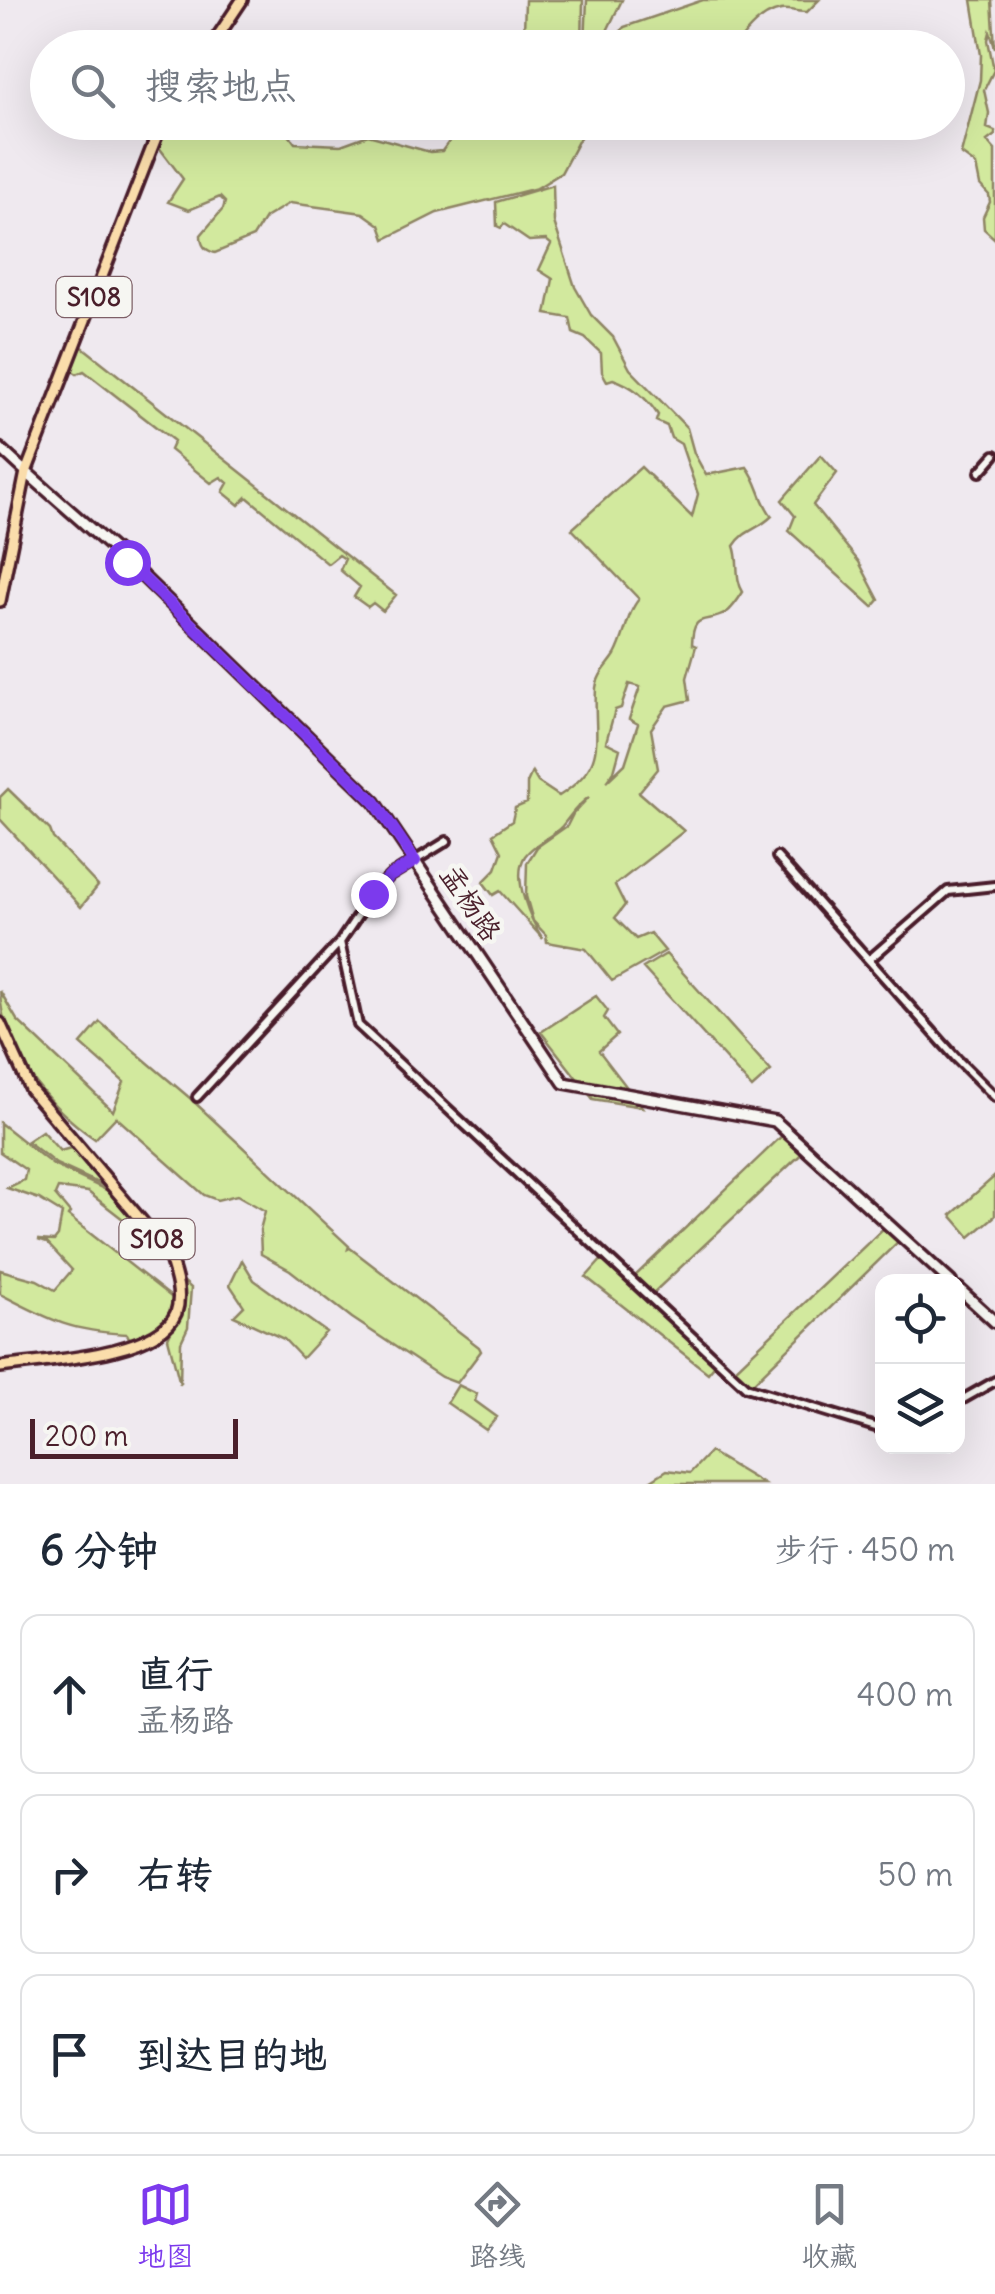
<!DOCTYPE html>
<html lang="zh">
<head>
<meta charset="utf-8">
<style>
  :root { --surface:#fff; --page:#f6f6f7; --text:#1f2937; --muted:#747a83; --line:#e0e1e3; --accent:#7c3aed }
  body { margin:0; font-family:Delius,"LXGW WenKai TC",sans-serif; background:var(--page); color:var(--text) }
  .controls { position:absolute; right:30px; bottom:30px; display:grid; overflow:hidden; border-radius:20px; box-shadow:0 10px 40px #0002 }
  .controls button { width:90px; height:90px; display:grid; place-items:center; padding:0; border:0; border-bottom:2px solid var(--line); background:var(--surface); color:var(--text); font:50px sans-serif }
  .scale { position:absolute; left:30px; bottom:25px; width:208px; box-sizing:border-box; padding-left:10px; border:5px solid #4a1f2b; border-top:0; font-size:28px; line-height:35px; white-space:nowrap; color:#4a1f2b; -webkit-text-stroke:8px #f6f6f2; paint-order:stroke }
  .stop { position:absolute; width:30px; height:30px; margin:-22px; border:8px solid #7c3aed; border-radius:50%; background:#fff }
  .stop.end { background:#7c3aed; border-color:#fff; box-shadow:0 2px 10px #0008 }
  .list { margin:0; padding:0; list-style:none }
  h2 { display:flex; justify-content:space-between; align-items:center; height:130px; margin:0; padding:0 40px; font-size:42px }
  h2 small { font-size:32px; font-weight:400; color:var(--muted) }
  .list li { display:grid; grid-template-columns:65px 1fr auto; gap:30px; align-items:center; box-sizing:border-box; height:160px; margin:0 20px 20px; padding:0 20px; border:2px solid var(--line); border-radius:20px }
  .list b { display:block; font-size:38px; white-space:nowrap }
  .list p { margin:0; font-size:32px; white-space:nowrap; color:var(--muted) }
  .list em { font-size:32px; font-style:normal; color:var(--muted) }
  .icon { flex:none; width:55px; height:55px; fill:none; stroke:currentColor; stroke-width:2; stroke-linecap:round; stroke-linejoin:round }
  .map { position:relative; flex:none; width:995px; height:1484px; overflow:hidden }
  .search { position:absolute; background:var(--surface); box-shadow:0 10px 40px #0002; left:30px; right:30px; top:30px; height:110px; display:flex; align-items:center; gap:25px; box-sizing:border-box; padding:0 35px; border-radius:55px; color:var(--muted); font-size:38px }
  .sheet { height:670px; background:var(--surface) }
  nav { display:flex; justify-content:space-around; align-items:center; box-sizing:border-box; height:140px; border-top:2px solid var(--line); background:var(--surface); font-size:28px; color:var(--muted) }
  nav a { display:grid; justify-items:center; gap:5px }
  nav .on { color:var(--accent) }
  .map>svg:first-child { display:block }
</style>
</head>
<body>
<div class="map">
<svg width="995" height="1484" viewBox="0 0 995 1484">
  <rect width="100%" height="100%" fill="#efe9ef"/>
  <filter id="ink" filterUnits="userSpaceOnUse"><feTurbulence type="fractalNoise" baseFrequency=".01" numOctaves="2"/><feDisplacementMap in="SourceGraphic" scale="20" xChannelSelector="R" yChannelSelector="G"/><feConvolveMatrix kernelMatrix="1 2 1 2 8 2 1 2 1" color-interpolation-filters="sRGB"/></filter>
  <g filter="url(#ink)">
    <path fill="#d2e99e" stroke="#8e8464" stroke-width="2.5" fill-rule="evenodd" d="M525 0H583L582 47H502L524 33Z
      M587 0H622L606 33 592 45 585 43Z
      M703 0H819L807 12C799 12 788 9 781 10 762 13 745 33 735 47L628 48 622 45 619 34 624 27Z
      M972 0H992L995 48 990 32 988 40 994 70 984 90 989 113 987 128 995 131V135L987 141 995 150V239L984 229 983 217 990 202 989 195 980 185 976 165 961 154 980 80 981 55Z
      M271 122 286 131 295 143 341 145 368 135 430 152 442 151 463 123H584V130L561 173 537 188 437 213 385 239 380 225 363 213 290 203 265 218 253 237 215 253C205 250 201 246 201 235L223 209 225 202 220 197 189 210 168 202 183 179 158 146 162 135C179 129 211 137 234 133L237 123Z
      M553 185 554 222 575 287 591 315 613 337 630 369 687 428 694 453 706 475 747 467C760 484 759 500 772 516 758 530 745 529 734 546 740 562 734 577 743 592 738 600 733 608 726 613 706 625 693 610 692 644L696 646 687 678 690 700 667 706 651 729 658 769 639 792 684 831 615 885 625 905 615 918 636 939 650 933 665 951 612 981 586 949 547 942 546 935 533 921 526 896 527 863 537 847 567 826 573 814 589 797C574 808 573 813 562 826 552 837 534 843 525 856 511 878 531 921 543 939L500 891 493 895 483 882 496 869 502 852 493 834 512 821 515 808 527 803V783L532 772 538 782 559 796C610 763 593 740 596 688 597 675 608 666 615 655 625 637 627 613 639 599L572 529 641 467 692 517 698 494 681 444 671 438 667 426 656 421 658 415C647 398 631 385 613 379L607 381 602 372 601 353 585 338 573 333 570 318 546 314 553 279 539 270 551 244 546 240 529 241 504 224 501 228 497 226 496 202ZM629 684 640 687 629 719 638 724 625 764 606 782 614 771 620 749 606 742 615 710 621 708Z
      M80 345 396 595 383 611 373 603 368 607 354 597 360 587 340 570 345 559 339 555 328 564 247 497 239 505 223 492 228 483 221 477 211 483 170 450 174 441 84 371 77 374 71 370Z
      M821 455 837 473 813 505 859 562 879 600 873 607 789 531 795 516 782 500Z
      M8 789 50 830 53 838 98 886 81 907 0 819V797Z
      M666 954 771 1071 752 1088 643 968Z
      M0 991 17 1020 113 1111 124 1082 81 1044 100 1022 191 1099 349 1246 348 1249 350 1248 479 1347 481 1351 457 1383 441 1377 352 1318 290 1270 261 1254 260 1230 265 1211 237 1195 217 1200 204 1195 116 1117 95 1139C48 1107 2 1051 0 991Z
      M596 996 608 1011 604 1018 617 1035 599 1051 642 1107 593 1099 541 1032Z
      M0 1123 53 1165 117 1195 148 1234 141 1233 88 1192 58 1188 55 1195 70 1213 68 1216 175 1300 163 1332 134 1347 127 1334C69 1331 50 1320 0 1294V1270L37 1280 55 1290 72 1270 47 1243 38 1240 54 1241 58 1236 62 1213 39 1199 7 1188 24 1180 26 1170 0 1152Z
      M789 1129 811 1145 651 1295 633 1278Z
      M42 1131 60 1151 78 1146 113 1190 56 1164 27 1141Z
      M995 1176V1216L970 1237 951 1215Z
      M890 1222 903 1237 750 1386 733 1371Z
      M604 1257 718 1361 708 1373 586 1277Z
      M242 1260 254 1280 326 1332 302 1358 284 1339 234 1316 244 1306 230 1285Z
      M180 1278 191 1288 188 1327 181 1342 180 1384 168 1338 182 1306Z
      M458 1385 477 1394 475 1401 497 1417 486 1430 447 1403Z
      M710 1452 763 1484H645L667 1470 690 1473Z"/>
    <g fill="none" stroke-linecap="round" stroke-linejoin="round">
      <g stroke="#4a1f2b" stroke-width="14">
        <path id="minor" d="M980 472 995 455
          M777 857 957 1059 995 1097
          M340 942 358 1025 746 1387 882 1429
          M870 959 948 891 995 886
          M197 1097 340 942 373 893 390 876 447 841
          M958 1402 995 1381"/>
      </g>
      <g stroke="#4a1f2b" stroke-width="15">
        <path id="tertiary" d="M0 448 26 472"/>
      </g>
      <g stroke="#4a1f2b" stroke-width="16">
        <path id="secondary" d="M26 472 127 561 375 802 564 1083 775 1121 951 1282
          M958 1288 995 1322"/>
      </g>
      <g stroke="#4a1f2b" stroke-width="16">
        <path id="primary" d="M210 48 242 0
          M0 601 26 472 162 122
          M0 1023 30 1089 168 1252C174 1271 183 1293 176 1313 159 1356 41 1361 0 1367"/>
      </g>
      <use href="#minor" stroke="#f6f6f2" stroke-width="6"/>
      <use href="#tertiary" stroke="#f6f6f2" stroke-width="8"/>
      <use href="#secondary" stroke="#f6f6f2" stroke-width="9"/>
      <use href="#primary" stroke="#faddab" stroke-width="9"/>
    </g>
  </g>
  <g fill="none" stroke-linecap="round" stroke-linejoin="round" filter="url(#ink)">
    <path stroke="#7c3aed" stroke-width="12" d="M127 562 375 802 415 861 390 876 373 894"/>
  </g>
  <g text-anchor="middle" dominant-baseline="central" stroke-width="9" stroke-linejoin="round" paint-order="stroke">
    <g fill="#f6f6f2" stroke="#7e6067" stroke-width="2.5">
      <rect x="56.5" y="277" width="75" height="40" rx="8"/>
      <rect x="119.5" y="1219" width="75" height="40" rx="8"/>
    </g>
    <g font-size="25" font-weight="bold" fill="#4a1f2b">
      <text x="94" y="297">S108</text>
      <text x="157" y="1239">S108</text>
    </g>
    <g font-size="28" fill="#4a1f2b" stroke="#f6f6f2">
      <text transform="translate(471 903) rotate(56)">孟杨路</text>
    </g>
  </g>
</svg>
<div class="controls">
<button><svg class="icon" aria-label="locate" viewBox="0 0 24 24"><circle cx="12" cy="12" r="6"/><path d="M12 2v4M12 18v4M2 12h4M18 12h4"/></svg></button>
<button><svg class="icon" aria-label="layers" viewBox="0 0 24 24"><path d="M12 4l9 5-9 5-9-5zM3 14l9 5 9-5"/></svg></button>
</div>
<div class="scale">200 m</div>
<div class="stop" style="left:127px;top:562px"></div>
<div class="stop end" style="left:373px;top:894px"></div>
<div class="search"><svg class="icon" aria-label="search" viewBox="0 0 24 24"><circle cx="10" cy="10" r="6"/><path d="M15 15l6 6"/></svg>搜索地点</div>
</div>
<section class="sheet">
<h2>6 分钟<small>步行 · 450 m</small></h2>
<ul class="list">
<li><svg class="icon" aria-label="ahead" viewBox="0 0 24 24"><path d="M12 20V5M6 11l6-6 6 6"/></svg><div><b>直行</b><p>孟杨路</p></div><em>400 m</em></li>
<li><svg class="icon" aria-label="right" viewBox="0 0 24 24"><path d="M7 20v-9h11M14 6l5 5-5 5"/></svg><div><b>右转</b></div><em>50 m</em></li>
<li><svg class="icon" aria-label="arrive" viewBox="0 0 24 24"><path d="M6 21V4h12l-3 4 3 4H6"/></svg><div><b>到达目的地</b></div></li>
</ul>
</section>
<nav>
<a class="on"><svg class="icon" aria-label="map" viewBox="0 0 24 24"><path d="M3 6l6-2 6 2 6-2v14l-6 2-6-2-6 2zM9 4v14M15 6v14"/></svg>地图</a>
<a><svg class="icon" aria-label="directions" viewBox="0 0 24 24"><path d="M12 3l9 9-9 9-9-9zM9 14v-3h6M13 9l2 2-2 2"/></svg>路线</a>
<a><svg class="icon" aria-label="saved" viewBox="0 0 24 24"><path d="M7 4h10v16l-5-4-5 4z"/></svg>收藏</a>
</nav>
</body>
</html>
